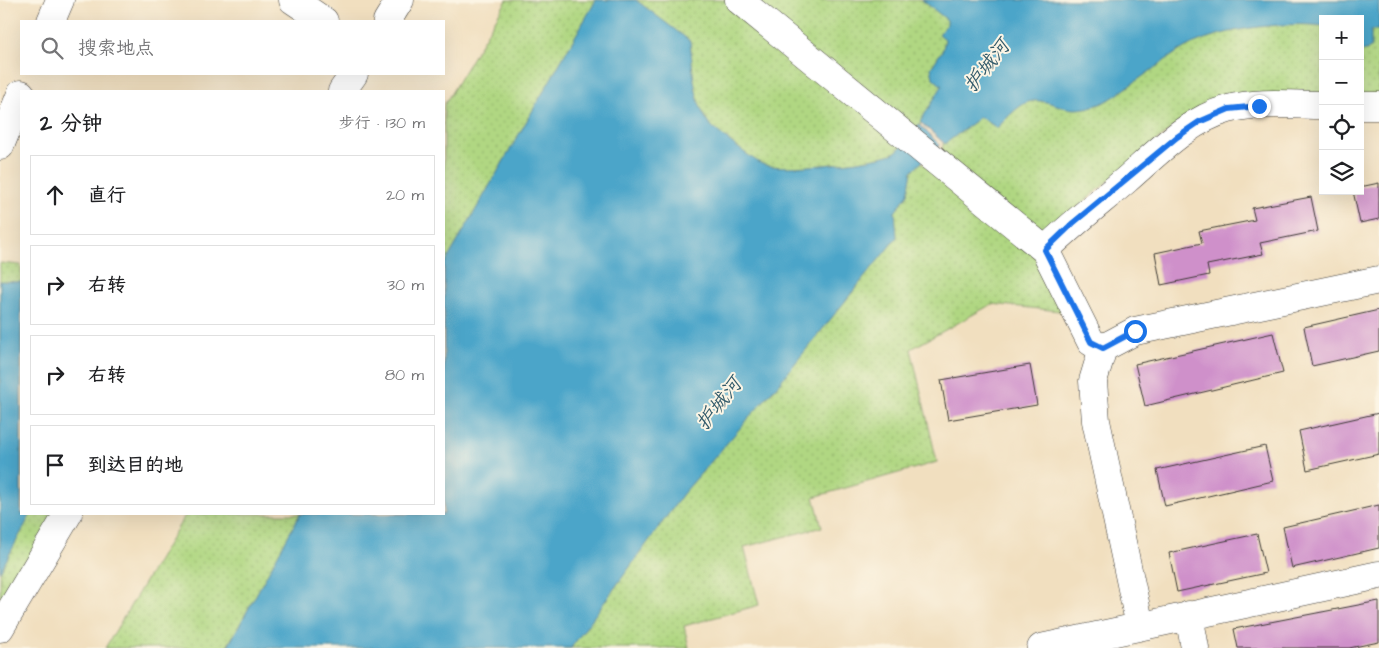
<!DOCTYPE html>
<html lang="zh">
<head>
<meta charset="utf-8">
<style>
  :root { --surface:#fff; --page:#f6f6f6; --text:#202124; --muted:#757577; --line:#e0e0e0 }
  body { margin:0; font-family:"Architects Daughter","LXGW WenKai TC",sans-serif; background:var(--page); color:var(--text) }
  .controls { position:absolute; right:15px; top:15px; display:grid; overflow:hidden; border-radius:0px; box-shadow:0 5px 20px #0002 }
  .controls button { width:45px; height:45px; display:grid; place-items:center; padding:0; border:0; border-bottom:1px solid var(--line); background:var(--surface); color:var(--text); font:25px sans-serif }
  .stop { position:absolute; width:15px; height:15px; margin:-11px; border:4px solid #1a73e8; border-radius:50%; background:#fff }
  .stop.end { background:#1a73e8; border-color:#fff; box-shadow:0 1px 5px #0008 }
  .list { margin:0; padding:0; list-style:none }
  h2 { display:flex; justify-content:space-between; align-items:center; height:65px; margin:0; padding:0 20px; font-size:21px }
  h2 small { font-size:16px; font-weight:400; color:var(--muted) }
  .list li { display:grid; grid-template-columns:32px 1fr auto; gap:15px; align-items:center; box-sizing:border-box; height:80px; margin:0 10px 10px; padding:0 10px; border:1px solid var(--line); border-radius:0px }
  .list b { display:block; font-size:19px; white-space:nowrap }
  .list em { font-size:16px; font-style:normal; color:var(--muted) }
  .icon { flex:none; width:28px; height:28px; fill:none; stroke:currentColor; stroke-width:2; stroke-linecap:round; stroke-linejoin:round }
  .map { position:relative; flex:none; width:1379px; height:648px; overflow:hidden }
  .search { position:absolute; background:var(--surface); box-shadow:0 5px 20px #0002; left:20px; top:20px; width:425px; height:55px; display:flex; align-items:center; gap:12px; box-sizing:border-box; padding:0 18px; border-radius:0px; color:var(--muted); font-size:19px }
  .panel { position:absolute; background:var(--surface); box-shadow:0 5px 20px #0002; left:20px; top:90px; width:425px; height:425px; border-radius:0px }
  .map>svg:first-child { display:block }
</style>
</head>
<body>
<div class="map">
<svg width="1379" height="648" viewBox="0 0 1379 648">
  <defs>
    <pattern id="park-dots" width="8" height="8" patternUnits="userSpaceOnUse" patternTransform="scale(1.25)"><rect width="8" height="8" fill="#b0d782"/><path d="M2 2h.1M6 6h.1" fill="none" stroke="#97b870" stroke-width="1.8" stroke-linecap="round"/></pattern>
  </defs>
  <rect width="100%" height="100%" fill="#fcf5e5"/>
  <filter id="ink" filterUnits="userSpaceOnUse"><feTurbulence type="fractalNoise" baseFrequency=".02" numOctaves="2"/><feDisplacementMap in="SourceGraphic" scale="10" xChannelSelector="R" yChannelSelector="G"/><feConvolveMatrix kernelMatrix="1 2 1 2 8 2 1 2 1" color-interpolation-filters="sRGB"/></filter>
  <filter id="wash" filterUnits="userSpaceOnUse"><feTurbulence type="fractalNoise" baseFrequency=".0096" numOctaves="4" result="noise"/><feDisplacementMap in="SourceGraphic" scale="20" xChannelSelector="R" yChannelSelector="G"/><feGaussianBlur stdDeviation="1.12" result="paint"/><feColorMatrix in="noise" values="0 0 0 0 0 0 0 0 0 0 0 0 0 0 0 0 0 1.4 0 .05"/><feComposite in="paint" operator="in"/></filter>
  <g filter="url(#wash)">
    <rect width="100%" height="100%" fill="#f1dfbf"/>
    <path fill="url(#park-dots)" stroke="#667a4f" d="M507 0H611L444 275V105Z
      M618 0H929L954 21 946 86 898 157 759 172 702 122Z
      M1252 13H1379V99H1360V19H1323V99L1183 119 1043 236 941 158 944 138 982 112 1024 100Z
      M920 161 1035 252 1069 312 992 304 911 349 937 462 814 497 822 527 744 547 759 605 684 626 689 648H564L893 210 910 170Z
      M0 263 21 265V514H60L0 612Z
      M186 514H305L226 648H105Z"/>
    <path fill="#4ca5c9" stroke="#346072" d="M596 0H636L690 41C693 68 693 99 708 122 712 129 755 161 762 164 779 172 877 161 894 153 901 149 913 132 919 124L940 145 912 171 908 194 895 212 897 237 780 382 683 494 571 648H227L300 514H444V265Z
      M922 0H1379V30H1371V48L1360 52V19H1323V26C1283 21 1213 29 1179 51 1162 62 1145 75 1129 86 1120 93 1110 100 1100 104 1092 107 1083 109 1074 109 1057 108 1039 94 1022 105 1013 111 1005 120 997 128L980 117 945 144 920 122 942 86 933 78 931 68 943 49 945 39 939 34 947 24V20Z
      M0 281 21 282V514H31L0 572Z"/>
    <g id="blocks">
      <path fill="#cf90ca" d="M1379 183V219L1360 223 1353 191H1360V187Z
        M1311 197 1318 231 1260 243 1263 254 1207 265 1209 275 1161 285 1155 253 1202 243 1199 231 1255 220 1252 208Z
        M1379 310V351L1312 366 1304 327Z
        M1273 333 1283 373 1145 406 1135 364Z
        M1030 365 1037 405 948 420 941 380Z
        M1379 413V454L1307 470 1299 431Z
        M1265 446 1273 481 1165 506 1157 470Z
        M1379 505V548L1292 568 1283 527Z
        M1257 534 1266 573 1177 592 1169 553Z
        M1379 601V642L1349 648H1238L1234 629Z"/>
    </g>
  </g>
  <g filter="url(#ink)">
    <use href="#blocks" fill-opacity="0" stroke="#3c3934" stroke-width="1"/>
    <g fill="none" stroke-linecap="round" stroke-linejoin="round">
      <g stroke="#3c3934" stroke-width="29">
        <path id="minor" d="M293 0 324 21
          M739 0 1045 250C1071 225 1099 203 1126 180 1156 154 1188 120 1228 109 1258 101 1292 105 1323 105
          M51 21 60 0
          M387 21 400 0
          M342 91 354 74
          M1360 106H1379
          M0 146 21 94
          M1045 250 1091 342 1103 348
          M1189 615 1195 648
          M1140 626 1096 421 1093 381 1103 348 1135 331 1379 280
          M0 628 68 514
          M1041 648 1379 575"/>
      </g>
      <use href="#minor" stroke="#fff" stroke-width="28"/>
    </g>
  </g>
  <g fill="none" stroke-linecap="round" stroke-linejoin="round" filter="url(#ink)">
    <path stroke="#1a73e8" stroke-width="6" d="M1135 331 1103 348 1091 342 1045 250 1073 223 1177 137 1199 122 1229 109 1259 106"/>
  </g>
  <g text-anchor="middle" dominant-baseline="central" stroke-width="4" stroke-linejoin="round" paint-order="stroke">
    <g font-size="20" font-style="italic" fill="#325a6a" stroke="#fcf5e5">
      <text transform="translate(987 66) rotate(-52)">护城河</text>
      <text transform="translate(719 404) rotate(-52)">护城河</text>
    </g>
  </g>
</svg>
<div class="controls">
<button>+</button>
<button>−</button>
<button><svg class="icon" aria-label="locate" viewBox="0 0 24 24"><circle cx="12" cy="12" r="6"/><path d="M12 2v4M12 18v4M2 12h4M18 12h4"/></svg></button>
<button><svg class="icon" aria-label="layers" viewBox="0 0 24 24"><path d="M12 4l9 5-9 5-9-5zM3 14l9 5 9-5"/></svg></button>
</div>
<div class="stop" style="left:1135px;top:331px"></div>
<div class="stop end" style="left:1259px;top:106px"></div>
<div class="search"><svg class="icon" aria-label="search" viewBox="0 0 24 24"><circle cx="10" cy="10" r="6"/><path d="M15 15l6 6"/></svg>搜索地点</div>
<section class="panel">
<h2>2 分钟<small>步行 · 130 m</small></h2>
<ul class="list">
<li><svg class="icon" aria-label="ahead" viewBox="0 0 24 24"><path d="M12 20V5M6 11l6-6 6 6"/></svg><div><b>直行</b></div><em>20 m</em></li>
<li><svg class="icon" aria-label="right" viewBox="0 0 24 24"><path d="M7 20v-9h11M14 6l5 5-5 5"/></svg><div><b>右转</b></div><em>30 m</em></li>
<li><svg class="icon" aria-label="right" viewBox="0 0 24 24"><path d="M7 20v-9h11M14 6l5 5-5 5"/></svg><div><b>右转</b></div><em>80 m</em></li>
<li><svg class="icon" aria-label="arrive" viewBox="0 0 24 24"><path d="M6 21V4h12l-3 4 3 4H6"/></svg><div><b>到达目的地</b></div></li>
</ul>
</section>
</div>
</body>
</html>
